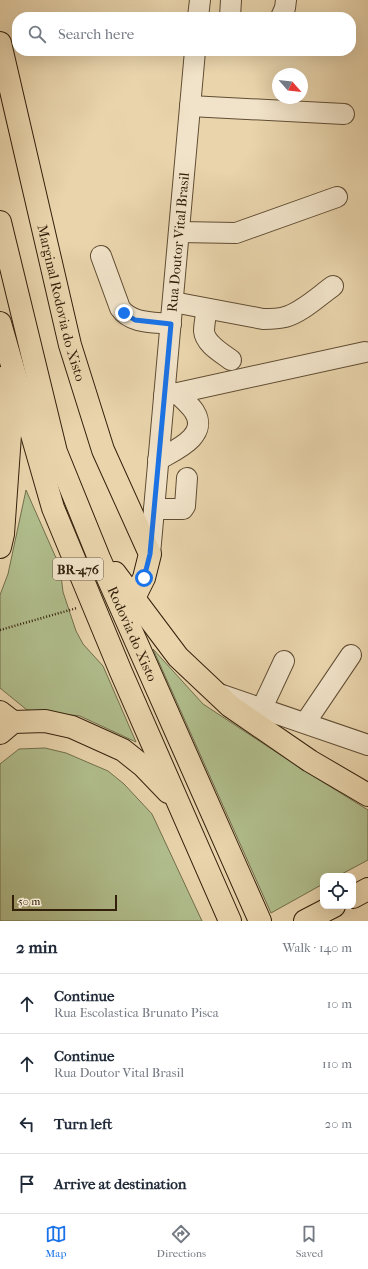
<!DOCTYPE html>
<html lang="en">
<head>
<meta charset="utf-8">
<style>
  :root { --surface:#fff; --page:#f2f2f3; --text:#1f2937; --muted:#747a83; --line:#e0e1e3; --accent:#1a73e8 }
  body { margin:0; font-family:"IM FELL French Canon",serif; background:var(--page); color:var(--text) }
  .controls { position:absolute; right:12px; bottom:12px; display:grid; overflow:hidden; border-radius:8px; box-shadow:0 4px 16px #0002 }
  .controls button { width:36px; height:36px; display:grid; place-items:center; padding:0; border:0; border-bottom:1px solid var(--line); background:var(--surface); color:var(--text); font:20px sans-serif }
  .compass { position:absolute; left:272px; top:68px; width:36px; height:36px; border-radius:50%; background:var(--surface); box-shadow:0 4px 16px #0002; rotate:117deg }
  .scale { position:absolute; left:12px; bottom:10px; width:105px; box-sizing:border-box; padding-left:4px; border:2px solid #33200b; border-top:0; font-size:11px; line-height:14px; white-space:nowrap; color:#33200b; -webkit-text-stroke:3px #f1e3c9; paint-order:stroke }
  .stop { position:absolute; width:12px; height:12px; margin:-9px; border:3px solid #1a73e8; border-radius:50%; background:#fff }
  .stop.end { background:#1a73e8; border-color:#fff; box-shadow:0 1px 4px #0008 }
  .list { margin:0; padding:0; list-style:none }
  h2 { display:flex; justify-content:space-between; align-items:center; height:52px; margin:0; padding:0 16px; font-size:17px }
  h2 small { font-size:13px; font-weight:400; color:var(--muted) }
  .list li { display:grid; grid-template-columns:26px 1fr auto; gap:12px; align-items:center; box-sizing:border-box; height:60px; padding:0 16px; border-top:1px solid var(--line) }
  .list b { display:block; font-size:15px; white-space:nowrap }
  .list p { margin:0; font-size:13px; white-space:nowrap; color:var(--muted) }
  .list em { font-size:13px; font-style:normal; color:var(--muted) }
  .icon { flex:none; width:22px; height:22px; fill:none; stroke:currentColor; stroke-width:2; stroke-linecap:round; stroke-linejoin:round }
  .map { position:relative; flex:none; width:368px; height:921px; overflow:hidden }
  .search { position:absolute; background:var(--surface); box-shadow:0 4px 16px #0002; left:12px; right:12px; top:12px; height:44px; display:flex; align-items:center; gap:10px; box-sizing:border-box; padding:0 14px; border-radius:16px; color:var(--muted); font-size:15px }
  .sheet { height:292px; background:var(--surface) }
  nav { display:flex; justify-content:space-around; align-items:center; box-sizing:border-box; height:56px; border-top:1px solid var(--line); background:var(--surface); font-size:11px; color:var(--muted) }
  nav a { display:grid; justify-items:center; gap:2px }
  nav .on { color:var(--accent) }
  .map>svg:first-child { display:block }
</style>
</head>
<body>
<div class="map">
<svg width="368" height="921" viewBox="0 0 368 921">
  <rect width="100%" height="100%" fill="#e9d4ac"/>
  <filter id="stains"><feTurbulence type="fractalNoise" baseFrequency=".005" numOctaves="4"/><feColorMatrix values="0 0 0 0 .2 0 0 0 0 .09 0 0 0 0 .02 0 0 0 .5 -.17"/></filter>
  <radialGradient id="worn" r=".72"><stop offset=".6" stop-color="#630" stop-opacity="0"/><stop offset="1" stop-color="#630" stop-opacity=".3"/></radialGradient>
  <path fill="#b1be8d" stroke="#726f4c" d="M26 490 60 567 63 592 76 631 83 644 103 666 136 742 80 716 27 710 0 688V595L8 574Z
    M153 649 203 704 305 771 368 810V860L338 876H323V884L271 913Z
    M45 748 66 753 108 771 124 784 152 814 202 921H0V764L19 749Z"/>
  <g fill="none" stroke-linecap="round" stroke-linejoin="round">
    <g stroke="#604d33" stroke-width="22">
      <g id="minor">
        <path d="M198 17 200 0"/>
        <path d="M230 17 231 0"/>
        <path d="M281 17 285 8 286 0"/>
        <path d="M190 106 344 114"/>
        <path d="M179 232 236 233 337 197"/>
        <path d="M101 256 120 308C131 324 154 322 171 324"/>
        <path d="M173 302 263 319C270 319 278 319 285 317 301 313 319 296 333 286"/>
        <path d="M207 309C206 315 204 324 204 331 205 344 222 353 231 360"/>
        <path d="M164 396 365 352"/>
        <path d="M158 460C175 450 210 436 194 411 190 405 183 399 177 393"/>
        <path d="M154 509H183L185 506 187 478"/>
        <path id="s1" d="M150 554 195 51"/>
        <path d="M219 694 368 745"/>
        <path d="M262 708 284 661"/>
        <path d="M305 723 351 655"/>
      </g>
    </g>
    <g stroke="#33200b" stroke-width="24">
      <g id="major">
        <path id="s2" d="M0 43 70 345 103 450 150 554 144 578 134 598"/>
        <path d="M0 712 13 722"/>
        <path d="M353 897 368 889"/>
        <path d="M305 921 334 906"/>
      </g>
    </g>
    <g stroke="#33200b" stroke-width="24">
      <g id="highway">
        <path id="s3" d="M0 222 56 452 99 558 260 921"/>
        <path d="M0 323 53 508 121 672 230 921"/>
        <path d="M0 547 3 534 10 435 5 377"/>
        <path d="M115 573 178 657 230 706 310 761 368 795"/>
        <path d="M0 733 13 722 45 721 72 727 123 750 143 766 168 792"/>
      </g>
    </g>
    <path stroke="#33200b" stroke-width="2.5" stroke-dasharray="1 2" stroke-linecap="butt" d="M0 630 77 608"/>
    <use href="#minor" stroke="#f1e3c9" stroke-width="20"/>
    <use href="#major" stroke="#e9d4ac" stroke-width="22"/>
    <use href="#highway" stroke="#e9d4ac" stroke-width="22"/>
  </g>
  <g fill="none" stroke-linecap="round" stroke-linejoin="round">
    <path stroke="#1a73e8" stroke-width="5" d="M124 313 135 320 171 324 150 554 144 578"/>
  </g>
  <g text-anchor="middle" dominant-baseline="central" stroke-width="3" stroke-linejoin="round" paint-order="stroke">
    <rect fill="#f1e3c9" stroke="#6c5a44" stroke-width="1" x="53" y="558" width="50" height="22" rx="3"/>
    <g font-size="13" font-weight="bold" fill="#33200b">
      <text x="78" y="569">BR-476</text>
    </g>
    <g font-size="14" fill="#33200b" stroke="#f1e3c9">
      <text stroke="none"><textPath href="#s1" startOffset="313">Rua Doutor Vital Brasil</textPath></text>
      <text stroke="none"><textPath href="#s2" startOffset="267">Marginal Rodovia do Xisto</textPath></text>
      <text stroke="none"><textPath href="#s3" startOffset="434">Rodovia do Xisto</textPath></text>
    </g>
  </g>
  <rect width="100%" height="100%" filter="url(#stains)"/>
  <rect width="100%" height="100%" fill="url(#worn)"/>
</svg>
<div class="controls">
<button><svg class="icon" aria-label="locate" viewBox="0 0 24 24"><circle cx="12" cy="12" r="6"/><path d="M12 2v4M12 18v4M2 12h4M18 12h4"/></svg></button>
</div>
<svg class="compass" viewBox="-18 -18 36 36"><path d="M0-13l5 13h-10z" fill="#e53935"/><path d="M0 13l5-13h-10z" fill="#747a83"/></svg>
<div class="scale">50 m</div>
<div class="stop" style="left:144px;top:578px"></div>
<div class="stop end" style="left:124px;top:313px"></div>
<div class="search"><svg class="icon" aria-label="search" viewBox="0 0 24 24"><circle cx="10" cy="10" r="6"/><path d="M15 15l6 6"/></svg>Search here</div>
</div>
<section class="sheet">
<h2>2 min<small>Walk · 140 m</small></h2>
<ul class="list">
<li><svg class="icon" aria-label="ahead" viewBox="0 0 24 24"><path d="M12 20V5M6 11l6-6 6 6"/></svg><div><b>Continue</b><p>Rua Escolastica Brunato Pisca</p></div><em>10 m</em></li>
<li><svg class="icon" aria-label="ahead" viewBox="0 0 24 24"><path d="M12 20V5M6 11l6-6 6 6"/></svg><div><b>Continue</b><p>Rua Doutor Vital Brasil</p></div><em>110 m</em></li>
<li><svg class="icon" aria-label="left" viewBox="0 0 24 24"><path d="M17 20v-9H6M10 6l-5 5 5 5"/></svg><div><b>Turn left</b></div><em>20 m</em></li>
<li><svg class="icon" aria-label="arrive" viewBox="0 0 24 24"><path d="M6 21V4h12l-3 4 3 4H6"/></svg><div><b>Arrive at destination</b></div></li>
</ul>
</section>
<nav>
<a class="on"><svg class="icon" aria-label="map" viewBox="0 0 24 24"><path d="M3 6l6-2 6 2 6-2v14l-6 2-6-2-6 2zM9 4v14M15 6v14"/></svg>Map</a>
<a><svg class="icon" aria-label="directions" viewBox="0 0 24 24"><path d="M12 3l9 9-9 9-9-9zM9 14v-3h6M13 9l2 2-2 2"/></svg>Directions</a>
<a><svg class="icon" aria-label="saved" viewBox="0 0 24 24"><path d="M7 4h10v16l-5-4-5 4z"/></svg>Saved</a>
</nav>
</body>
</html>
